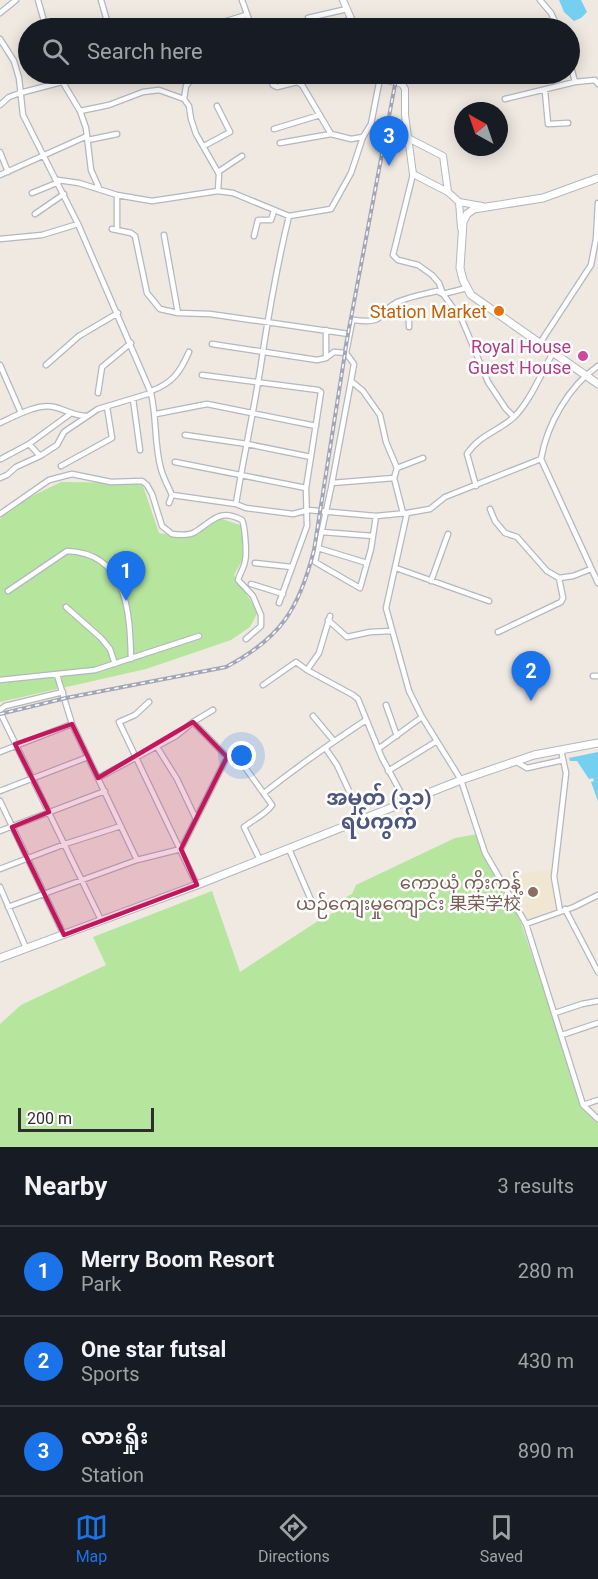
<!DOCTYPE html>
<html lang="en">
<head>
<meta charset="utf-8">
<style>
  :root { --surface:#171b24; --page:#20242c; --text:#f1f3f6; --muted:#9ea1a6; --line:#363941; --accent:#1a73e8 }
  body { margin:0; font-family:Roboto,"Noto Sans SC","Noto Sans Myanmar",sans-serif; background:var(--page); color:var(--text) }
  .compass { position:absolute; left:454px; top:102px; width:54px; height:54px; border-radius:50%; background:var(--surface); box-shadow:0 3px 15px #0003; rotate:320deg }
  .scale { position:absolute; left:18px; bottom:15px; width:136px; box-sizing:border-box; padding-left:6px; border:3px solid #2e2e2e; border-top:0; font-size:16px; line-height:21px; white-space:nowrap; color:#2e2e2e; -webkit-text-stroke:4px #fff; paint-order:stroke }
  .you { position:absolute; left:242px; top:756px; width:21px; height:21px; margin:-15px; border:4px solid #fff; border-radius:50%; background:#1a73e8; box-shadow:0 0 0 9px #1a73e833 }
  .badge { display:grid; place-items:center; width:39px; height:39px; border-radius:50%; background:var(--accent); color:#fff; font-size:20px; font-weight:700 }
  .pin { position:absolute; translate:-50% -50px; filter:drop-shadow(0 2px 3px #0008) }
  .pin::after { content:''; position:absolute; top:32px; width:21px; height:18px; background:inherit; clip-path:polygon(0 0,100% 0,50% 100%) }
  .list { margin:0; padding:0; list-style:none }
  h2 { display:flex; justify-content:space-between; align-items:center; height:78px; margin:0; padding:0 24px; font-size:26px }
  h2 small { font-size:20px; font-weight:400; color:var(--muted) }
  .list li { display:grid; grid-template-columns:39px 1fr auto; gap:18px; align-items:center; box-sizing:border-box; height:90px; padding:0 24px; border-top:2px solid var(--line) }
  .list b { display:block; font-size:22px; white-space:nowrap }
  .list p { margin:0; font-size:20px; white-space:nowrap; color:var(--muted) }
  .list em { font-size:20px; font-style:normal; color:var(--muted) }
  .icon { flex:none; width:33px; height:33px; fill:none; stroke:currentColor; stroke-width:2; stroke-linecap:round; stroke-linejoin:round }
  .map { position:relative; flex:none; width:598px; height:1147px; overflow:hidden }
  .search { position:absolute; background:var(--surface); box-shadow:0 3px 15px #0003; left:18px; right:18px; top:18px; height:66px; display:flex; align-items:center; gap:15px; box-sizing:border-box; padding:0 21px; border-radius:33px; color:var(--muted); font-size:22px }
  .sheet { height:348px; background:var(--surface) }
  nav { display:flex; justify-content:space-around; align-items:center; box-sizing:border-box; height:84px; border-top:2px solid var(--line); background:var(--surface); font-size:16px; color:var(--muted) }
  nav a { display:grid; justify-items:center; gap:3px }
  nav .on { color:var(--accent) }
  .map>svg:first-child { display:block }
</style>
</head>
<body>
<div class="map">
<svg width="598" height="1147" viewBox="0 0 598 1147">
  <rect width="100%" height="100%" fill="#efe9e1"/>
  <path fill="#f0e6d1" d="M553 869 556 908 555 910 527 921 502 876 521 870 522 874Z"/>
  <path fill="#b6e59e" d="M61 482 142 483 159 533 181 536 219 518 243 526 244 557 234 575 258 612 250 627 231 640 146 669 0 702V519L20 502Z
    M478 834 521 923 583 1105 598 1120V1147H0V1024L21 1005 106 965 93 937 212 891 240 972 324 917 348 906 346 897 352 894 356 885 455 838Z"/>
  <path fill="#75cff0" d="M559 0H581L587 12 581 18 574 21 564 12Z
    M598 752V801L591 782 594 781 593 778 589 779 577 761H570L569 758Z"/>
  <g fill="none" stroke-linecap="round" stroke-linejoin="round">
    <g stroke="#b4b7c1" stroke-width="7">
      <path id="minor" d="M38 0 46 28
        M101 0 109 28
        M242 0 252 28
        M540 0 551 13 558 28
        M0 13 16 0
        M308 18 347 9
        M306 25 312 28
        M193 28 197 26 207 27 246 15
        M324 28 352 19
        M0 39 14 61 19 78 23 115 78 224 151 393 98 409 64 432 57 445 40 456
        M570 63 575 82
        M60 74 62 81 80 111 86 128 91 170 99 188
        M196 74 186 86 184 99 189 106 191 119 196 134 219 174 218 191
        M269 74 273 85 277 87 297 82 302 85 331 134 351 139 363 137
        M545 91 548 124 568 123
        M505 99 575 82 595 80 598 84
        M0 105 9 97 20 93 92 74
        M80 111 109 105 143 92 159 90 184 99
        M274 129 320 115
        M88 140 117 134
        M280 143 331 134
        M204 146 230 132 217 106
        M0 152 8 172
        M218 172 242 156
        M413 174 393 255 398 260 418 265 432 275 439 283 443 294 462 320 488 382 506 409 514 417
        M0 175 87 136
        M58 180 79 183 117 195 152 201 218 191 233 193 289 216 331 209 351 173 363 137 371 124 380 78
        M32 193 59 182
        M35 214 64 194
        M289 216C278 261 270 306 263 351 256 402 244 453 236 504L246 508 293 514 308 510 376 516 407 513 430 509 445 497 541 459
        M112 229 131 233 135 236 147 293 160 309 178 313 210 314 349 334
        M117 230V195
        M164 235 178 313
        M254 236 258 220H271L274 211
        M0 239 42 235 78 224
        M397 302 409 321V327
        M540 343 591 265 596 239 598 203
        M212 344 317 360 326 358 334 352 346 353
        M326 358V330
        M0 365 21 413
        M46 365 79 336 118 313
        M598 366C569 386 547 424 541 459L598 583
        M202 375 318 390 321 392 306 488 307 526 279 603
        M351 381 331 488 315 562 360 588 371 549 376 516
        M151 391C173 383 180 372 189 352
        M98 393 102 367 131 343
        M151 393C157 419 154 444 161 469 163 477 168 486 172 495L169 503
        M133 399 140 450
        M156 414 207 404 316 426
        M0 423C15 416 38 403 54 407 67 410 71 415 86 416
        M185 435 247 444 311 457
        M1 459 29 444 70 414
        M175 462 306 488
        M61 466 112 438 107 407
        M397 468 423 458
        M0 478 7 475 16 467 40 456 29 444
        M332 483 394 478
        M476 486 467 454C479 435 499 431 514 417 530 402 542 371 553 353
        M172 495 236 504
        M490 509 495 521 505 533 517 537 547 571 559 578 573 576 591 569
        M403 513 394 478 397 468 386 442 380 415 363 391 351 381 354 364 346 353 352 322 354 320C390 325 376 310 400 301 412 296 425 294 437 291L443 294 467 288
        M407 513 386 608 409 691 422 717 461 780 485 853 526 924 583 1105 598 1119
        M0 514 49 480 72 474 111 482 142 481 147 485 152 494 162 526 172 534C179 535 189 536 195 532 213 521 219 508 242 520 245 526 247 554 245 561 244 568 240 573 238 580L253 596 261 615V626L246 639
        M322 532 373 536
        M318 548 367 563
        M255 563 292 567
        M396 568 489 601
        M431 581 448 534
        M251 584 283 594
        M8 591 67 551C127 553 130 612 131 659
        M66 607 101 638 110 649 115 664
        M328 620 347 637 370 632 392 631
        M498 632 561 602 563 598 559 578
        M307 670 319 653 330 616
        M57 675 72 724 137 860
        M593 676H598
        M0 680 95 670 199 636
        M263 685 296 662 307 670 353 695 358 699 382 758 406 802
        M149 702 135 715 119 722 197 885
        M386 705 397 736
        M0 710 5 706 63 692
        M0 712 101 920
        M313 716 334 741
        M157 747 177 779 196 819
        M326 749 337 765 362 819
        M378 749 422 717
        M0 752 72 724
        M515 761 527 768 563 760
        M244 766 272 805C266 814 253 820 244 827L260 860
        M388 771 437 741
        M98 778 176 736 193 722 213 710
        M0 791 88 757
        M264 793C297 767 331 743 366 720
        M0 801 64 935
        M0 831 105 791
        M289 849 314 907
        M0 869 65 844 121 826
        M0 887 26 948
        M8 907 137 860 181 849 227 757 193 722
        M565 909 598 972
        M560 911 554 877 566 773 561 750
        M526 924 574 907 598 895
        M555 1013 582 1004 598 1001
        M562 1035 598 1023
        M583 1105 598 1100"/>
    </g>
    <g stroke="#b4b7c1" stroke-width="8">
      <path id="tertiary" d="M343 0 355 28
        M377 74 380 78 402 84 405 89V115L413 174 448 192 459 202 461 228
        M408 138 443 156 448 192
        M459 202 482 206"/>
    </g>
    <g stroke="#b4b7c1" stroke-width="9">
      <path id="secondary" d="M598 178 543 198 474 209 467 214 463 222 460 268 463 280 471 295 598 384
        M0 958 197 885 461 780 534 755 598 743"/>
    </g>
    <use href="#minor" stroke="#fff" stroke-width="4.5"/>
    <use href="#tertiary" stroke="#fff" stroke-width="6"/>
    <use href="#secondary" stroke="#fff" stroke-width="7"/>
    <g stroke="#a3a6b8" stroke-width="4">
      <path id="rail" d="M0 714 66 698 226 667C281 638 299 609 314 550L348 334 397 74"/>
    </g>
    <use href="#rail" stroke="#fff" stroke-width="1.5" stroke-dasharray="4.5" stroke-linecap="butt"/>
  </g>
  <path fill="#c2185b" fill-opacity="0.2" stroke="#c2185b" stroke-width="4.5" stroke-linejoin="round" d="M193 722 227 757 181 849 197 885 64 935 12 827 49 812 15 744 72 724 98 778Z"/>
  <circle fill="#e8710a" stroke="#fff" stroke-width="2" cx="499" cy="311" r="6"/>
  <circle fill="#d1479c" stroke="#fff" stroke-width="2" cx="583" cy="356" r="6"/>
  <circle fill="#8d6e63" stroke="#fff" stroke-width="2" cx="533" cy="892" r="6"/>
  <g text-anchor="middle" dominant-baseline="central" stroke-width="5" stroke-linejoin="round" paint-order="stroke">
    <g font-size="18" fill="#c56008" stroke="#fff" text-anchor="end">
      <text x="487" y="311">Station Market</text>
    </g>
    <g font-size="18" fill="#b23c85" stroke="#fff" text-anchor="end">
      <text x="571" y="346">Royal House<tspan x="571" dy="21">Guest House</tspan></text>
    </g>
    <g font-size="18" fill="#785e54" stroke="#fff" text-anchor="end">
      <text x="521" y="882">ကော့ယုံ ကိုးကန့်<tspan x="521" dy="21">ယဉ်ကျေးမှုကျောင်း 果荣学校</tspan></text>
    </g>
    <g font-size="21" font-weight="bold" fill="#4d5680" stroke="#fff">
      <text x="379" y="798">အမှတ် (၁၁)<tspan x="379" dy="24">ရပ်ကွက်</tspan></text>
    </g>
  </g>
</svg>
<svg class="compass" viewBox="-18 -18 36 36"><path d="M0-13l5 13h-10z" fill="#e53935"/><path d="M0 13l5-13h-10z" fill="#9ea1a6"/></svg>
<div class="scale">200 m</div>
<div class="you"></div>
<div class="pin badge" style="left:126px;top:601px">1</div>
<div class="pin badge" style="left:531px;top:701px">2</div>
<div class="pin badge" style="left:389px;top:166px">3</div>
<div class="search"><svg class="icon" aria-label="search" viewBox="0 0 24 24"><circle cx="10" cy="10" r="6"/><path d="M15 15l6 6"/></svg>Search here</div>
</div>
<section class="sheet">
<h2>Nearby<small>3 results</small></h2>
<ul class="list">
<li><span class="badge">1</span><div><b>Merry Boom Resort</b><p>Park</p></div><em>280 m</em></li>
<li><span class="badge">2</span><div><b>One star futsal</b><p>Sports</p></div><em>430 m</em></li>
<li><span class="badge">3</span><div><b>လားရှိုး</b><p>Station</p></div><em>890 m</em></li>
</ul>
</section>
<nav>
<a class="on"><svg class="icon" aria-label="map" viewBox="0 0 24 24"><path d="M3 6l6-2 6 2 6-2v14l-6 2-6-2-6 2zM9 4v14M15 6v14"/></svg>Map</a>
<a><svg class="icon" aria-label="directions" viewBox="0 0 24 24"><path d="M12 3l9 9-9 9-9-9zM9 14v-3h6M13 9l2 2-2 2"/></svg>Directions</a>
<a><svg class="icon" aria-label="saved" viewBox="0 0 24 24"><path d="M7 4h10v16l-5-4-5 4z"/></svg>Saved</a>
</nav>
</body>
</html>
